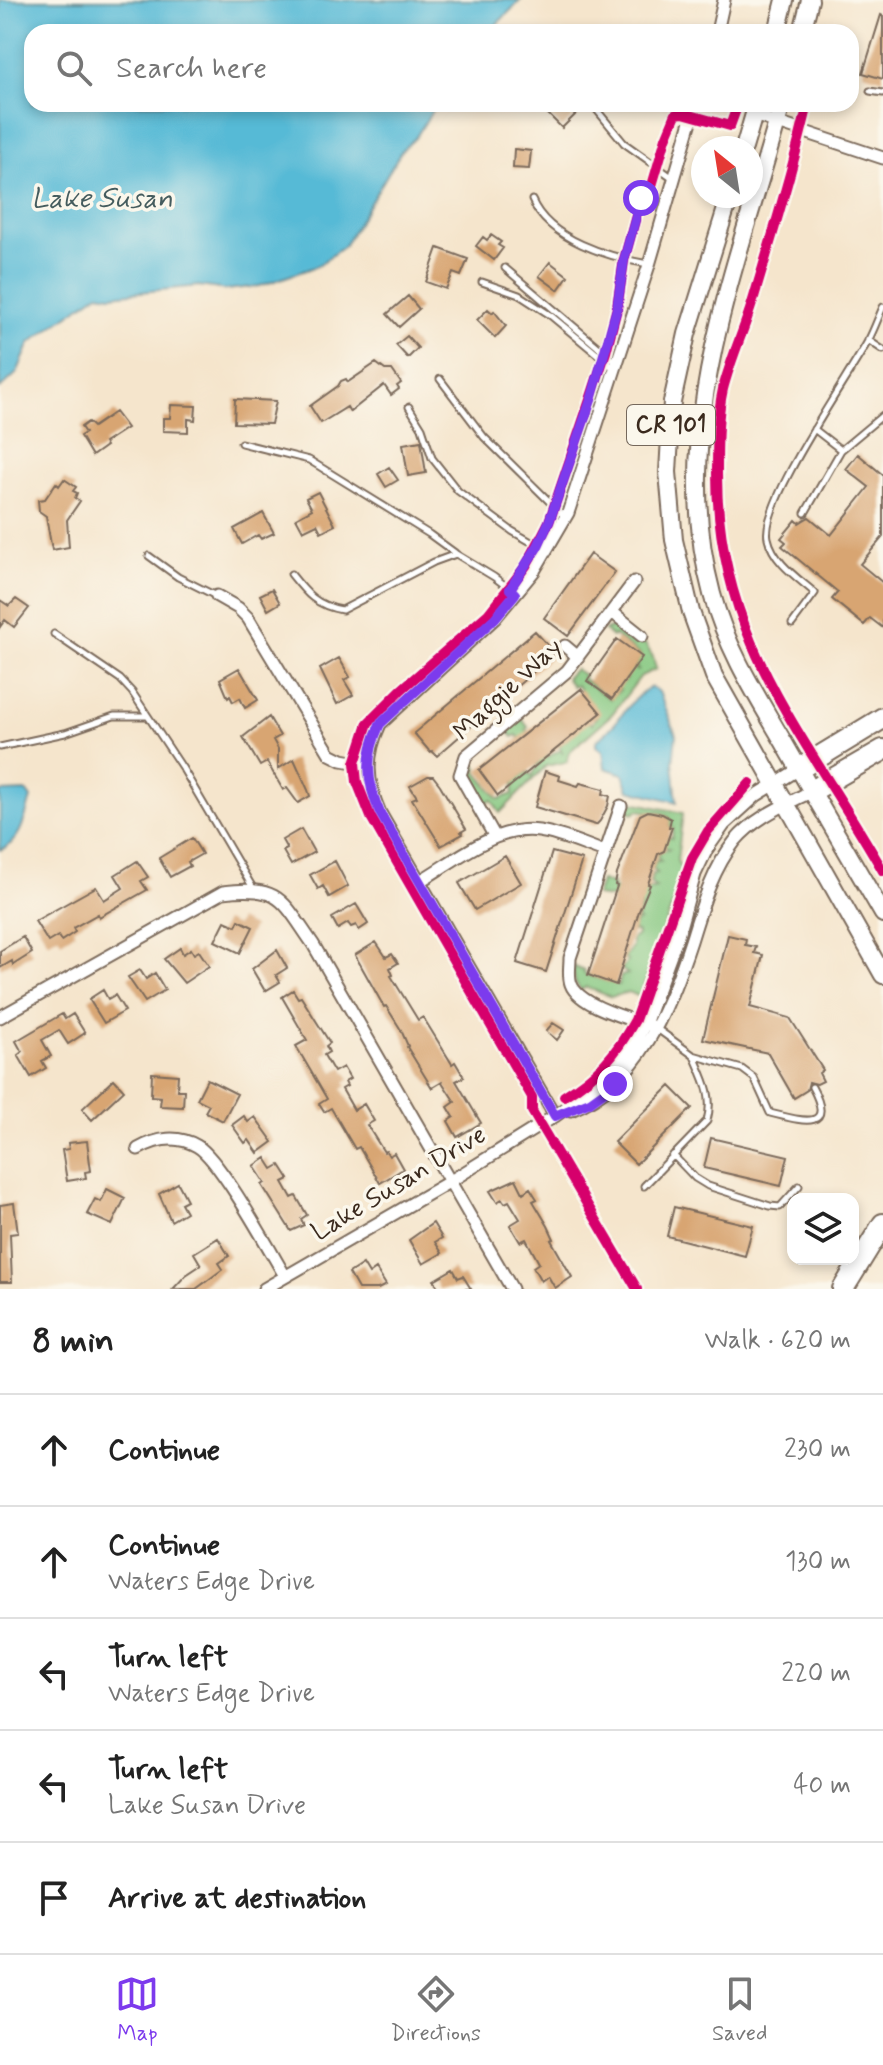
<!DOCTYPE html>
<html lang="en">
<head>
<meta charset="utf-8">
<style>
  :root { --surface:#fff; --page:#f2f2f2; --text:#222; --muted:#767676; --line:#e0e0e0; --accent:#7c3aed }
  body { margin:0; font-family:Mynerve,sans-serif; background:var(--page); color:var(--text) }
  .controls { position:absolute; right:24px; bottom:24px; display:grid; overflow:hidden; border-radius:16px; box-shadow:0 4px 12px #0003 }
  .controls button { width:72px; height:72px; display:grid; place-items:center; padding:0; border:0; border-bottom:2px solid var(--line); background:var(--surface); color:var(--text); font:40px sans-serif }
  .compass { position:absolute; left:691px; top:136px; width:72px; height:72px; border-radius:50%; background:var(--surface); box-shadow:0 4px 12px #0003; rotate:330deg }
  .stop { position:absolute; width:24px; height:24px; margin:-18px; border:6px solid #7c3aed; border-radius:50%; background:#fff }
  .stop.end { background:#7c3aed; border-color:#fff; box-shadow:0 2px 8px #0008 }
  .list { margin:0; padding:0; list-style:none }
  h2 { display:flex; justify-content:space-between; align-items:center; height:104px; margin:0; padding:0 32px; font-size:34px }
  h2 small { font-size:26px; font-weight:400; color:var(--muted) }
  .list li { display:grid; grid-template-columns:52px 1fr auto; gap:24px; align-items:center; box-sizing:border-box; height:112px; padding:0 32px; border-top:2px solid var(--line) }
  .list b { display:block; font-size:30px; white-space:nowrap }
  .list p { margin:0; font-size:26px; white-space:nowrap; color:var(--muted) }
  .list em { font-size:26px; font-style:normal; color:var(--muted) }
  .icon { flex:none; width:44px; height:44px; fill:none; stroke:currentColor; stroke-width:2; stroke-linecap:round; stroke-linejoin:round }
  .map { position:relative; flex:none; width:883px; height:1289px; overflow:hidden }
  .search { position:absolute; background:var(--surface); box-shadow:0 4px 12px #0003; left:24px; right:24px; top:24px; height:88px; display:flex; align-items:center; gap:20px; box-sizing:border-box; padding:0 28px; border-radius:24px; color:var(--muted); font-size:30px }
  .sheet { height:664px; background:var(--surface) }
  nav { display:flex; justify-content:space-around; align-items:center; box-sizing:border-box; height:112px; border-top:2px solid var(--line); background:var(--surface); font-size:22px; color:var(--muted) }
  nav a { display:grid; justify-items:center; gap:4px }
  nav .on { color:var(--accent) }
  .map>svg:first-child { display:block }
</style>
</head>
<body>
<div class="map">
<svg width="883" height="1289" viewBox="0 0 883 1289">
  <rect width="100%" height="100%" fill="#fbf7ec"/>
  <filter id="ink" filterUnits="userSpaceOnUse"><feTurbulence type="fractalNoise" baseFrequency=".0125" numOctaves="2"/><feDisplacementMap in="SourceGraphic" scale="16" xChannelSelector="R" yChannelSelector="G"/><feConvolveMatrix kernelMatrix="1 2 1 2 8 2 1 2 1" color-interpolation-filters="sRGB"/></filter>
  <filter id="wash" filterUnits="userSpaceOnUse"><feTurbulence type="fractalNoise" baseFrequency=".006" numOctaves="4" result="noise"/><feDisplacementMap in="SourceGraphic" scale="32" xChannelSelector="R" yChannelSelector="G"/><feGaussianBlur stdDeviation="1.8" result="paint"/><feColorMatrix in="noise" values="0 0 0 0 0 0 0 0 0 0 0 0 0 0 0 0 0 1.4 0 .05"/><feComposite in="paint" operator="in"/></filter>
  <g filter="url(#wash)">
    <rect width="100%" height="100%" fill="#f5e5cc"/>
    <path fill="#85c780" stroke="#60784f" stroke-width="2" d="M610 628H618L637 641 642 639 653 657 656 669 641 676 612 714 569 752 567 762 546 766 500 813 492 800 482 805 467 777 471 761 478 768 476 771 499 799 513 794 514 782 528 772 532 776 540 761 517 735 513 737 507 730 521 718 528 727 526 730 548 757 560 750 563 753 559 746 588 721 592 724 599 712 576 685 573 687 566 678 575 669 584 675 582 678 610 699 620 690 618 687 627 679 625 677 633 668 639 671 636 668 640 655 614 635 612 637 604 631Z
      M623 800 683 813 677 860 679 865 685 869 640 997 629 992 611 997 586 987 581 990 575 982 573 966 584 971V974L619 985 621 976 628 974 621 969 628 961 624 958 632 947V939L637 935V932L633 931 636 922 639 921 637 920 641 906 632 901 596 896 601 881 613 884 612 888C627 891 645 891 656 888L650 883 653 874 657 873 653 868 656 861H661L658 859 659 853 669 849 661 844 664 836 672 838 673 828 669 827 670 818 662 813 637 810 635 813 625 810 627 805 623 804Z"/>
    <path fill="#57bad6" stroke="#49727a" stroke-width="2" d="M0 0H521L489 32H32V104H436L416 137 402 150 344 246 317 266 260 286 226 290 199 286 111 295 99 293 30 343 17 373 0 389Z
      M651 687 659 692 676 735 673 762 677 802 629 790 623 774 605 768 603 751 596 746V741C618 727 628 699 651 687Z
      M26 791 31 798C25 817 21 843 0 850V792Z"/>
    <g id="blocks">
      <path fill="#d8a572" d="M881 15 883 16V79L863 73Z
        M557 104H586L562 128 548 114Z
        M514 149 531 151 529 169 513 168Z
        M491 235 501 242 498 245 503 248 494 260 476 246 483 237 487 240Z
        M438 248 468 259 461 276 453 273 446 289 426 282Z
        M550 262 568 276 558 290 539 276Z
        M408 296 419 309 399 327 387 314Z
        M488 309 492 313 494 311 506 326 495 338 477 320Z
        M407 336 418 348 408 358 396 345Z
        M376 363 385 370H392L401 383 397 386 399 389 391 395 384 385 350 412 347 407 321 423 310 406 338 386 341 381 346 379 348 382Z
        M235 399 276 401 271 424 234 423Z
        M171 405 196 406 195 420 188 419V432L163 431V418H170Z
        M115 412 127 428 104 443 106 446 92 456 80 436 85 433 81 427 88 422 93 427Z
        M421 441 426 473 408 476 403 444Z
        M858 454 883 475V537L860 564 883 583V628L870 618 864 625 832 599 838 592 782 546 786 542 781 538 796 520 799 523 809 517 831 535 869 487 846 469Z
        M389 467 398 480 386 487 378 474Z
        M64 479 76 487 73 491 77 493 75 498 80 501 67 520 69 547 52 550 46 516 39 511 38 500 45 499 56 483 59 486Z
        M318 492 335 525 321 532 317 524 303 531 296 518 312 509 306 498Z
        M263 513 274 533 261 539 258 535 242 544 234 529Z
        M590 554 615 572 568 636 544 618Z
        M272 589 280 603 268 610 260 595Z
        M16 599 29 608 14 627 5 620 0 627V600L9 606Z
        M535 631 552 650 553 655 437 756 432 751 430 752 414 733Z
        M617 639 642 657 612 699 587 681Z
        M339 658 350 677 344 680 353 695 337 704 320 669Z
        M239 668 258 700 245 708 240 698 233 702 230 696 228 698 220 679Z
        M581 689 601 713 498 796 479 770Z
        M269 717 280 736 273 740 278 749V769L294 759 308 790 310 796 298 803 287 788 283 790 267 762 260 766 243 737Z
        M545 771 560 776 559 780 578 786 580 783 604 789 603 794 610 796 608 806 600 821 596 825 535 807Z
        M428 776H433L440 785 466 829 461 832 463 834 441 846 412 799 417 797 410 786Z
        M648 811 662 814 671 819 669 827H672L664 851 658 854 648 884 650 885 639 911 616 985 588 975 617 886 615 885 617 874 640 815Z
        M301 829 314 852 291 865 283 851 287 849 282 840Z
        M192 838 202 854 188 862 190 866 170 877 159 858Z
        M552 852 582 860 546 972 517 963Z
        M505 856 521 883 475 910 459 883Z
        M137 861 148 877 141 881 147 890 99 917 98 914 73 928 75 932 61 941 58 936 48 942 35 921 96 887 104 900 123 888 115 875Z
        M335 861 348 886 329 897 323 886 318 889 310 875Z
        M356 904 368 924 359 930 356 925 351 927 348 923 338 929 332 918Z
        M239 920 253 927 240 953 215 941 225 921 236 926Z
        M728 935 746 939 745 945 756 947 754 953 763 955 750 1007 790 1018 823 1070 819 1073 823 1081 817 1084 809 1082 807 1090 794 1098 768 1053 703 1039Z
        M23 937 32 953 13 965 12 961 0 968V951Z
        M376 942 386 957 392 954 398 963 390 968 393 975 391 976 418 1020 423 1017 447 1056 452 1064 455 1062 464 1077 456 1081 481 1123 457 1137 448 1121 454 1117 448 1107 455 1102 442 1082 432 1088 407 1047 408 1046 401 1030 386 1006 384 1007 355 955Z
        M180 948 183 954 191 949 194 954 199 951 209 966 184 983 164 959Z
        M277 950 287 968 276 975 280 982 265 991 252 969Z
        M140 970 146 979 155 973 165 990 145 1002 128 977Z
        M103 990 108 999 115 995 125 1011 104 1023 89 999Z
        M293 990 298 998 301 997 330 1043 326 1046 329 1052 324 1055 334 1072 343 1067 350 1079 345 1082 347 1086 342 1089 354 1110 364 1104 374 1121 367 1125 384 1152 386 1151 389 1156 394 1153 403 1169 380 1183 359 1147 355 1149 331 1108 324 1112 319 1104 327 1099 296 1046 307 1040 282 997Z
        M62 1014 65 1019 73 1014 85 1033 68 1044 59 1030 42 1040 51 1056 42 1061 46 1068 31 1077 18 1055 22 1052 16 1041Z
        M553 1023 564 1030 557 1040 546 1031Z
        M152 1073 178 1075 177 1090H184L183 1107 160 1106 161 1097 151 1096Z
        M114 1079 124 1090 92 1120 82 1109Z
        M207 1079 237 1094 223 1121 205 1112 209 1105 197 1099Z
        M670 1086 692 1108 636 1164 614 1142Z
        M244 1116 248 1122 255 1117 273 1142 258 1153 249 1140 245 1143 232 1125Z
        M711 1138 788 1156 781 1186 704 1168Z
        M87 1141 91 1171 85 1172 86 1178 67 1181 62 1150 69 1149 68 1143Z
        M266 1158 273 1169 280 1165 289 1179 283 1182 292 1198 296 1196 307 1215 301 1219 304 1225 291 1231 262 1185 265 1183 254 1166Z
        M516 1179 523 1193 530 1188 537 1199 533 1201 548 1226 554 1239 551 1240 572 1277 555 1288 548 1276 541 1281 533 1267 539 1263 526 1239 520 1242 510 1225 520 1219 509 1201 505 1203 502 1199 497 1202 490 1191Z
        M178 1183 187 1200 181 1203 186 1212 171 1221 159 1194Z
        M107 1189 125 1198 112 1225 87 1214 95 1199 101 1202Z
        M14 1203 18 1233 10 1234 12 1282H0V1205Z
        M674 1207 753 1226 745 1256 667 1236Z
        M433 1223 442 1238 435 1242 442 1253 423 1264 409 1240Z
        M218 1238 229 1256 219 1263 223 1269 196 1289H173L186 1275 201 1265 194 1253Z
        M363 1264 369 1274 376 1269 386 1285 378 1289H358L349 1273Z
        M453 1269 458 1278 463 1276 471 1289H439L434 1280Z"/>
    </g>
  </g>
  <g filter="url(#ink)">
    <use href="#blocks" fill-opacity="0" stroke="#7c6b5b" stroke-width="2"/>
    <g fill="none" stroke-linecap="round" stroke-linejoin="round">
      <g stroke="#7c6b5b" stroke-width="9">
        <path id="service" d="M870 91 883 93
          M596 109 624 143 673 178
          M532 200C549 240 609 257 648 264
          M505 268 617 363
          M482 282 519 295 550 315 615 369
          M868 340 883 350
          M440 379 484 437 565 517
          M409 407 422 428 432 458 458 491 512 531 545 550
          M814 429 841 450 883 415
          M241 443 309 460 429 534 455 553
          M805 513 841 450
          M149 556 178 577 216 596
          M291 574C306 593 316 606 342 610L434 562 456 554 494 577 515 593
          M792 624 815 593C798 578 773 562 768 538 760 503 848 378 868 341 874 330 878 318 883 307
          M54 634 120 679 132 692 183 769 253 888
          M0 747 65 733 114 716H146
          M656 1028 693 1055 742 1069 754 1078 770 1113C799 1120 837 1133 812 1087
          M673 1155 695 1178 708 1186 770 1206 780 1207 799 1186
          M644 1186 707 1121C714 1096 704 1079 694 1056"/>
      </g>
      <g stroke="#7c6b5b" stroke-width="15">
        <path id="minor" d="M717 32 724 0
          M754 115 883 158
          M217 596 238 608 248 618 330 754 342 760 369 765
          M612 612 642 636
          M565 646 578 657
          M621 806 570 958C570 966 568 976 571 984 579 1006 630 1019 651 1026
          M495 837 460 775 466 756 567 671 634 582
          M420 881C456 860 496 825 539 831 561 834 584 845 605 852
          M0 1017 223 892C281 885 282 900 313 944L512 1289
          M571 1110C640 1082 669 1008 691 941 702 906 712 870 735 841 755 817 785 805 812 791
          M555 1116 380 813C366 781 365 756 380 724L495 618 534 571 568 513 649 265 696 104
          M138 1149C157 1138 178 1135 197 1146 220 1159 269 1249 285 1276
          M264 1289 449 1182 555 1116 606 1078 631 1049 645 1024 678 935 695 874 707 849 724 825 757 795 799 769"/>
      </g>
      <g stroke="#7c6b5b" stroke-width="20">
        <path id="primary" d="M777 32 785 0
          M802 32 810 0
          M782 104C739 264 667 427 712 594 726 647 756 695 783 741 816 799 850 857 883 914
          M744 148 757 104
          M730 196 687 334 672 402 668 472 674 540 691 612 714 676 883 975"/>
      </g>
      <g stroke="#7c6b5b" stroke-width="24">
        <path id="motorway" d="M799 769 883 718
          M812 791 883 750
          M843 1289 883 1224"/>
      </g>
      <use href="#service" stroke="#fff" stroke-width="5"/>
      <use href="#minor" stroke="#fff" stroke-width="11"/>
      <use href="#primary" stroke="#fff" stroke-width="16"/>
      <use href="#motorway" stroke="#fff" stroke-width="20"/>
      <g stroke="#fbf7ec" stroke-width="15">
        <path id="cycleway" d="M808 104C793 169 773 233 754 297 745 328 731 358 723 389 717 416 717 446 717 474 717 641 806 735 883 871
          M564 1096C599 1074 615 1056 635 1020L692 858 708 831 750 783
          M637 1289 532 1111V1097L371 817 357 782 355 763 368 723 401 690 488 614 526 566 549 522 606 352 617 308 624 260 641 198 651 189 666 138 676 114 683 113 730 126 738 104"/>
      </g>
      <use href="#cycleway" stroke="#d6006c" stroke-width="10"/>
    </g>
  </g>
  <g fill="none" stroke-linecap="round" stroke-linejoin="round" filter="url(#ink)">
    <path stroke="#7c3aed" stroke-width="10" d="M615 1084 590 1102 555 1116 380 813C366 781 365 756 380 724L495 618 515 594 510 589 538 546 549 522 592 397 617 308 624 260 641 198"/>
  </g>
  <g text-anchor="middle" dominant-baseline="central" stroke-width="7" stroke-linejoin="round" paint-order="stroke">
    <rect fill="#fbf7ec" stroke="#75685c" stroke-width="2" x="627" y="405" width="88" height="40" rx="6"/>
    <g font-size="24" font-weight="bold" fill="#3b2a1e">
      <text x="671" y="425">CR 101</text>
    </g>
    <g font-size="26" fill="#3b2a1e" stroke="#fbf7ec">
      <text transform="translate(508 690) rotate(-43)">Maggie Way</text>
      <text transform="translate(399 1184) rotate(-31)">Lake Susan Drive</text>
    </g>
    <g font-size="28" font-style="italic" fill="#455c5e" stroke="#fbf7ec">
      <text x="102" y="199">Lake Susan</text>
    </g>
  </g>
</svg>
<div class="controls">
<button><svg class="icon" aria-label="layers" viewBox="0 0 24 24"><path d="M12 4l9 5-9 5-9-5zM3 14l9 5 9-5"/></svg></button>
</div>
<svg class="compass" viewBox="-18 -18 36 36"><path d="M0-13l5 13h-10z" fill="#e53935"/><path d="M0 13l5-13h-10z" fill="#767676"/></svg>
<div class="stop" style="left:641px;top:198px"></div>
<div class="stop end" style="left:615px;top:1084px"></div>
<div class="search"><svg class="icon" aria-label="search" viewBox="0 0 24 24"><circle cx="10" cy="10" r="6"/><path d="M15 15l6 6"/></svg>Search here</div>
</div>
<section class="sheet">
<h2>8 min<small>Walk · 620 m</small></h2>
<ul class="list">
<li><svg class="icon" aria-label="ahead" viewBox="0 0 24 24"><path d="M12 20V5M6 11l6-6 6 6"/></svg><div><b>Continue</b></div><em>230 m</em></li>
<li><svg class="icon" aria-label="ahead" viewBox="0 0 24 24"><path d="M12 20V5M6 11l6-6 6 6"/></svg><div><b>Continue</b><p>Waters Edge Drive</p></div><em>130 m</em></li>
<li><svg class="icon" aria-label="left" viewBox="0 0 24 24"><path d="M17 20v-9H6M10 6l-5 5 5 5"/></svg><div><b>Turn left</b><p>Waters Edge Drive</p></div><em>220 m</em></li>
<li><svg class="icon" aria-label="left" viewBox="0 0 24 24"><path d="M17 20v-9H6M10 6l-5 5 5 5"/></svg><div><b>Turn left</b><p>Lake Susan Drive</p></div><em>40 m</em></li>
<li><svg class="icon" aria-label="arrive" viewBox="0 0 24 24"><path d="M6 21V4h12l-3 4 3 4H6"/></svg><div><b>Arrive at destination</b></div></li>
</ul>
</section>
<nav>
<a class="on"><svg class="icon" aria-label="map" viewBox="0 0 24 24"><path d="M3 6l6-2 6 2 6-2v14l-6 2-6-2-6 2zM9 4v14M15 6v14"/></svg>Map</a>
<a><svg class="icon" aria-label="directions" viewBox="0 0 24 24"><path d="M12 3l9 9-9 9-9-9zM9 14v-3h6M13 9l2 2-2 2"/></svg>Directions</a>
<a><svg class="icon" aria-label="saved" viewBox="0 0 24 24"><path d="M7 4h10v16l-5-4-5 4z"/></svg>Saved</a>
</nav>
</body>
</html>
